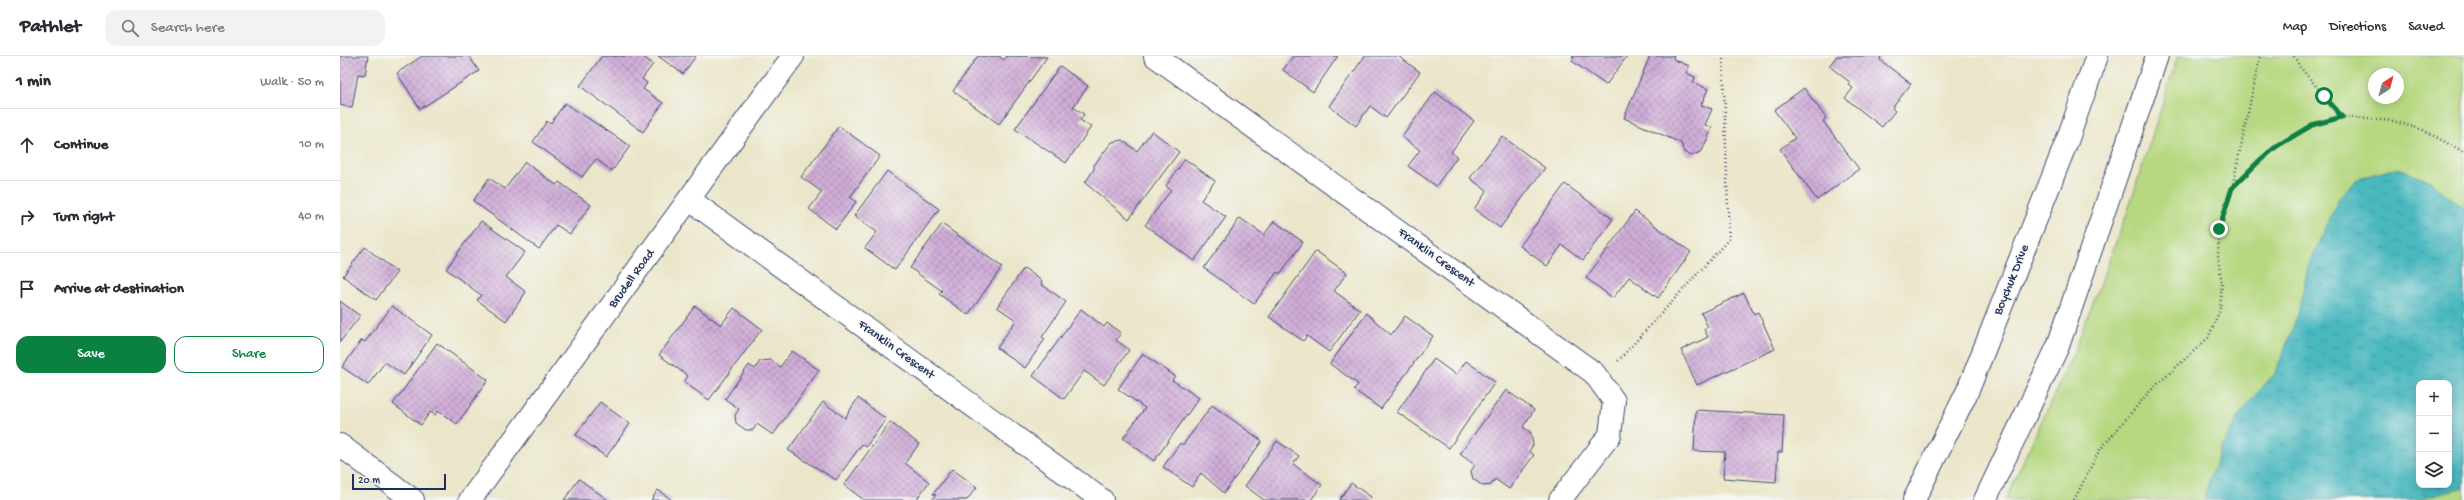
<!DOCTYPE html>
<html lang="en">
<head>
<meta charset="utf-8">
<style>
  :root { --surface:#fff; --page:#f2f2f3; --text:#2b2b33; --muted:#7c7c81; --line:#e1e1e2; --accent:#0b8043 }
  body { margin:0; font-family:"Gochi Hand",sans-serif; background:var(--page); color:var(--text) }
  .controls { position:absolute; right:12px; bottom:12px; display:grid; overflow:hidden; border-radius:8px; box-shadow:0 2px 10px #0003 }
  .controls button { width:36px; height:36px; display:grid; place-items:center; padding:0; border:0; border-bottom:1px solid var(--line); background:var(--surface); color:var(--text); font:20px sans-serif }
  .compass { position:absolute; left:2028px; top:12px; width:36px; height:36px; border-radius:50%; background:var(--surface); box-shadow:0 2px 10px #0003; rotate:36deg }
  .scale { position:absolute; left:12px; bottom:10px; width:94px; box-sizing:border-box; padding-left:4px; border:2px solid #1b2f5e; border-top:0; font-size:11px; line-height:14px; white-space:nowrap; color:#1b2f5e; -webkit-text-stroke:3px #f6f6f2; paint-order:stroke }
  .stop { position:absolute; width:12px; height:12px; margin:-9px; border:3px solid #0b8043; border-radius:50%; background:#fff }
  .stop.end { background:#0b8043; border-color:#fff; box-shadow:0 1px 4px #0008 }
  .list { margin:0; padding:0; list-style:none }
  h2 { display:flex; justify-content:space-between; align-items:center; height:52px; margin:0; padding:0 16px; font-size:17px }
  h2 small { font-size:13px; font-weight:400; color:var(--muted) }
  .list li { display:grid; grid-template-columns:26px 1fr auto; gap:12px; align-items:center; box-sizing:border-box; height:72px; padding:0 16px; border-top:1px solid var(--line) }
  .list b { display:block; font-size:15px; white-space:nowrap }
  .list em { font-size:13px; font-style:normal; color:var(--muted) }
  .actions { display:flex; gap:8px; padding:12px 16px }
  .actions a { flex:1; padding:9px 0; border:1px solid var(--accent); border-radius:12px; text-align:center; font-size:14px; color:var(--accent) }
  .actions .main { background:var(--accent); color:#fff }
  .icon { flex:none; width:22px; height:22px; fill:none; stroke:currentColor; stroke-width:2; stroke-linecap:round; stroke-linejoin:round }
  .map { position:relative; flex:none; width:2124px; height:444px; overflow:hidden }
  header { display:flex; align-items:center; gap:24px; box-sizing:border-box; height:56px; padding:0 20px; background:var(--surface); border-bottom:1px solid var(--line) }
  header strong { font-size:19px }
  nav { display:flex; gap:22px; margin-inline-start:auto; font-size:14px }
  .search { width:280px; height:36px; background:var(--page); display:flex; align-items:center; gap:10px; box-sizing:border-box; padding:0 14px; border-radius:12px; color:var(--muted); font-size:15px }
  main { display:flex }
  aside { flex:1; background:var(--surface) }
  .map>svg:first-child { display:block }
</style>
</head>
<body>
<header>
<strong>Pathlet</strong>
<div class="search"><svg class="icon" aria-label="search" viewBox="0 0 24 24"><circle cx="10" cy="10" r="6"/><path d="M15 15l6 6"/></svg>Search here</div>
<nav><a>Map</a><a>Directions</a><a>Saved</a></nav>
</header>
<main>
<aside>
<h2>1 min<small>Walk · 50 m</small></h2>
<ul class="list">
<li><svg class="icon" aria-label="ahead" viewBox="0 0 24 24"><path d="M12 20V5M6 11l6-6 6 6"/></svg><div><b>Continue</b></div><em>10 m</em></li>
<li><svg class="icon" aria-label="right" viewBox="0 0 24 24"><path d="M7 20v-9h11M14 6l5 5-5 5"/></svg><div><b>Turn right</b></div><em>40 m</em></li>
<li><svg class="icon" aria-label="arrive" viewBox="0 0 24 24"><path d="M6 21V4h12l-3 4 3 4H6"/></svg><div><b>Arrive at destination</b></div></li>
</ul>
<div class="actions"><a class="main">Save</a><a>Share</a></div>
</aside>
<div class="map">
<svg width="2124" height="444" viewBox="0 0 2124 444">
  <defs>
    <pattern id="water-ripples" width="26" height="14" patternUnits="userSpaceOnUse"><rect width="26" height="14" fill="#49b8bf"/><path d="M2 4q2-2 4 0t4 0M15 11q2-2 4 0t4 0" fill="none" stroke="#3c969e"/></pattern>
    <pattern id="building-cross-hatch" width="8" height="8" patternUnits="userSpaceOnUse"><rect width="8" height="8" fill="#d0add8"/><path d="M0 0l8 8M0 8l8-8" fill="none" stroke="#a88db2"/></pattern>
  </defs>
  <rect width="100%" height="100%" fill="#f6f6f2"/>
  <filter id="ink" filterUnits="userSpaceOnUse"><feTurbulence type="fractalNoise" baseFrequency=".025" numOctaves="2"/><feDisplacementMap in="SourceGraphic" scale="8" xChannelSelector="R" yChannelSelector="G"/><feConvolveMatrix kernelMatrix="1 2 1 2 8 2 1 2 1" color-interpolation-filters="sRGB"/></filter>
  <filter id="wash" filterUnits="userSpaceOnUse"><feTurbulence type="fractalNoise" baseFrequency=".012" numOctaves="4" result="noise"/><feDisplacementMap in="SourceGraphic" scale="16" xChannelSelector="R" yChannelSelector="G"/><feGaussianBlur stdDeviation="0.9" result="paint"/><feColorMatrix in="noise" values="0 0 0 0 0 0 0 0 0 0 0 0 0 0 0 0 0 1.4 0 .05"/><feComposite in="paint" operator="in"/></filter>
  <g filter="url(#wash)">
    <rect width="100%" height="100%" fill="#ebe6ca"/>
    <path fill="#b6d880" stroke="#68846f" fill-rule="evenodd" d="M1838 0H2124V444H1665L1734 296 1787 157ZM2034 18H2058V42H2034ZM2079 327H2109V429H2079Z"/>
    <path fill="url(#water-ripples)" stroke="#32748e" fill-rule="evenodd" d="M2058 112 2092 126 2124 153V432L2075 444H1864L1869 424 1882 390 1904 352 1936 316 1958 258 1968 211 1999 142 2019 122ZM2079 327H2109V429H2079Z"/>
    <g id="blocks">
      <path fill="url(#building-cross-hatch)" d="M0 0H28L25 19 18 18 12 52 0 49Z
        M82 0H129L139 15 80 53 57 17Z
        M262 0H302L313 8 302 23 307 27 303 33 323 47 303 76 240 30Z
        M318 0H356L343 18Z
        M638 0H659L664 4 667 0 707 1 659 68 613 35Z
        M953 0H998L973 36 943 14Z
        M1025 0H1058L1080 16 1046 62 1030 50 1016 70 989 50Z
        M1232 0H1287L1266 29 1232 5 1234 1Z
        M1310 0H1334L1333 3 1349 10 1346 17 1355 21 1353 26 1368 33 1361 49 1372 53 1365 69 1372 72 1362 95 1351 100 1344 96 1341 87 1284 62Z
        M1497 0H1541L1540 4 1571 28 1552 52 1555 55 1542 71 1505 42 1513 32 1509 29 1511 27 1489 10Z
        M720 10 748 30 733 51 744 58 740 64 751 71 726 107 675 73Z
        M1464 32 1486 62 1483 65 1519 113 1477 144 1440 93 1455 82 1434 54Z
        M1095 36 1134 65 1111 96 1117 101 1096 130 1068 110 1080 94 1062 81Z
        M225 47 290 90 272 115 256 103 242 121 193 86 207 65 210 68Z
        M499 70 540 100 510 141 516 146 496 173 469 153 482 136 461 121Z
        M812 75 839 96 789 163 745 127 754 113V109L772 86 782 84 797 95Z
        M1162 80 1205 112 1160 172 1134 153 1147 135 1130 122Z
        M845 103 875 125 861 144 886 161 854 205 805 169 831 134 826 130Z
        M185 106 216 129 219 126 251 149 230 178 216 169 199 193 133 145 149 122 165 133Z
        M547 115 599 153 555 214 525 192 537 176 514 160Z
        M1225 128 1273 163 1243 204 1222 189 1207 210 1180 190Z
        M1295 155 1351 196 1318 242 1289 221 1273 242 1246 222Z
        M900 162 924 179 934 165 963 186 940 218 937 216 914 248 864 212Z
        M141 165 185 196 166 221 186 236 166 265 137 244 141 239 106 213Z
        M602 168 662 211 628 259 599 238 602 235 570 212Z
        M25 191 57 216 36 244 3 220Z
        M976 195 1007 217 994 235 1020 254 989 296 967 280 963 285 929 261Z
        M684 212 702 225 701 228 726 246 702 281 705 283 685 312 657 292 676 264 657 251Z
        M1404 237 1414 258 1418 256 1435 293 1357 329 1341 294 1368 281 1364 273 1368 271 1361 257Z
        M0 245 20 260 0 286Z
        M52 250 92 279 64 319 45 306 28 329 2 311 22 284 25 286Z
        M355 250 381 269 394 252 422 273 369 344 344 326 348 320 319 299Z
        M741 253 764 271 767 267 781 277 776 284 789 294 764 329 744 315 724 343 693 320Z
        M1026 257 1051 279 1065 260 1093 280 1041 353 1014 334 1018 328 990 308Z
        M97 287 148 324 117 368 98 355 95 359 90 356 81 369 53 348Z
        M452 295 479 314 433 379 417 368 413 374H406L396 367 395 359 399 353 385 343 409 309 415 313 420 305 431 304 440 311Z
        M803 298 835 320 832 324 859 342 814 405 783 382 805 352 778 333Z
        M1094 303 1116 319 1126 305 1155 326 1109 392 1057 356Z
        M1166 334 1194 354 1183 371 1191 377 1193 389 1189 395 1194 399 1169 433 1155 423 1151 429 1143 430 1133 423 1131 415 1135 409 1120 398Z
        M518 342 546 363 526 391 522 388 496 424 448 394 483 346 505 362Z
        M260 346 290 368 266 401 236 379Z
        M872 349 922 385 884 437 861 417 852 431 823 411 840 387 843 389Z
        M1356 354 1444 359 1442 396H1438L1436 426 1383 422 1385 396 1354 395Z
        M550 366 579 388 565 407 589 426 576 444H524L504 429Z
        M937 385 959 400 953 408 982 429 971 444H924L905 430Z
        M612 413 637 431 627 444H592L596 439 593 438Z
        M239 423 268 444H224Z
        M1011 427 1031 441 1028 444H999Z
        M318 434 332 444H311Z"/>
    </g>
  </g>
  <g filter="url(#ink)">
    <use href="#blocks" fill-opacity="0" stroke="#3a4a6e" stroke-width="1"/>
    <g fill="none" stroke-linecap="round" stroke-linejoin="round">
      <g stroke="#3a4a6e" stroke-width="24">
        <path id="street" d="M815 0 1254 317 1274 345 1270 379 1220 444
          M350 144 762 444
          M130 444 453 0"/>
      </g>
      <g stroke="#3a4a6e" stroke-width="24">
        <path id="secondary" d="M0 389 73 444
          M1574 444 1628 334 1727 85 1757 0
          M1645 444 1718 290 1817 0"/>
      </g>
      <path stroke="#3a4a6e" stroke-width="2.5" stroke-dasharray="1 3" stroke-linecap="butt" d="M1954 0 1960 11 2002 61 2053 65 2083 74 2124 96
        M1892 132 1937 90 1972 69 2002 61
        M1278 305 1389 183 1383 0
        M1734 444 1759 395 1808 337 1868 282 1880 254 1882 227 1878 203 1879 173 1892 132 1920 0"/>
      <use href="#street" stroke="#fff" stroke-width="22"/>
      <use href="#secondary" stroke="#fff" stroke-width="22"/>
    </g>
  </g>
  <g fill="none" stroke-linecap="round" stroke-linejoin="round" filter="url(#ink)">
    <path stroke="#0b8043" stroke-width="5" d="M1879 173 1892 132 1919 105 1937 90 1972 69 2002 61 1984 40"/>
  </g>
  <g text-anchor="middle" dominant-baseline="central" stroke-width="3" stroke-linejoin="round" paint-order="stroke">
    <g font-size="13" fill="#1b2f5e" stroke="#f6f6f2">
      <text transform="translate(1096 202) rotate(36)">Franklin Crescent</text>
      <text transform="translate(292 223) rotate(-54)">Brudell Road</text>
      <text transform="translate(1672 224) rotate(-68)">Boychuk Drive</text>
      <text transform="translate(556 294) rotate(36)">Franklin Crescent</text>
    </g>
  </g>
</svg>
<div class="controls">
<button>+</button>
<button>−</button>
<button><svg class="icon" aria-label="layers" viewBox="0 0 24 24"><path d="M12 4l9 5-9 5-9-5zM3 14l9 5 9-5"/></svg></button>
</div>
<svg class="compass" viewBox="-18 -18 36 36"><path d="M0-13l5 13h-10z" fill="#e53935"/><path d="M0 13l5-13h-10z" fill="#7c7c81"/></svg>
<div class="scale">20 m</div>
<div class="stop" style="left:1984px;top:40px"></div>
<div class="stop end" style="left:1879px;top:173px"></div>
</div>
</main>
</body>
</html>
